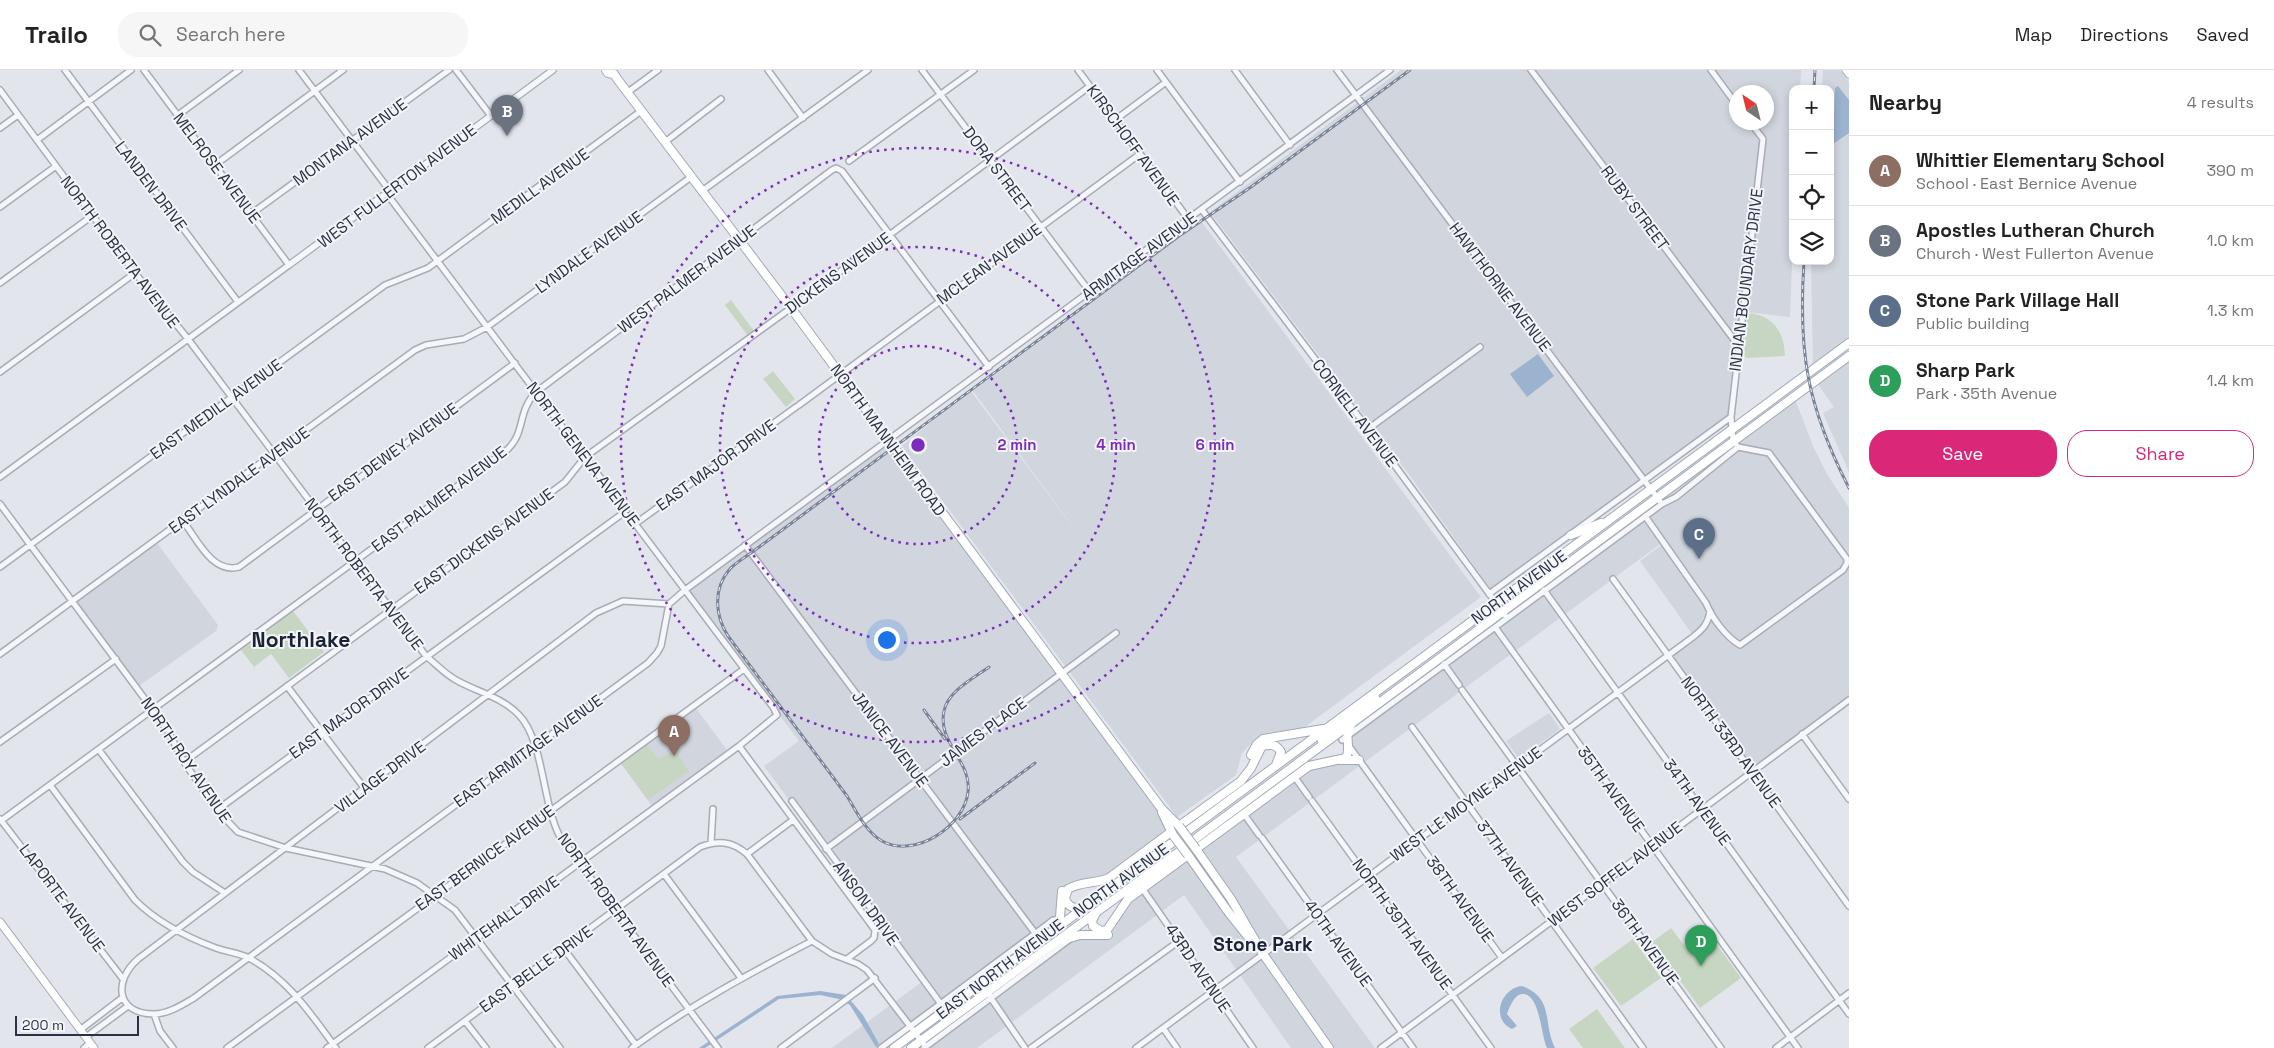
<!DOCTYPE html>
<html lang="en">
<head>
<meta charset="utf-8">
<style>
  :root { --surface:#fff; --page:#f6f6f6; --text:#222; --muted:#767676; --line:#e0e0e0; --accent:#db2777 }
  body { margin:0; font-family:"Space Grotesk",sans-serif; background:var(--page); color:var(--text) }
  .controls { position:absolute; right:15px; top:15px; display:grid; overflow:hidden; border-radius:10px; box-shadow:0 2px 8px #0003 }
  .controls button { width:45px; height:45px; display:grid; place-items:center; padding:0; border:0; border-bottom:1px solid var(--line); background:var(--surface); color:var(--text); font:25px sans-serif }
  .compass { position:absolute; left:1729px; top:15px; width:45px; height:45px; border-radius:50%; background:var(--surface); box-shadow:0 2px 8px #0003; rotate:325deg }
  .scale { position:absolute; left:15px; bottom:12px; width:124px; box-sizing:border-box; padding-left:5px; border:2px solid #293246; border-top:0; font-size:14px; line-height:18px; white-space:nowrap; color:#293246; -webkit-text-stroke:4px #f3f5f9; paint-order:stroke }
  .you { position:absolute; left:886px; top:569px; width:18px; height:18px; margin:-12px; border:4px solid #fff; border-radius:50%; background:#1a73e8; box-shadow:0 0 0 8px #1a73e833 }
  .badge { display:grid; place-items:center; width:32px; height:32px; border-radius:50%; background:var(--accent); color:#fff; font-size:16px; font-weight:700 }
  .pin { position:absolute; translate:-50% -41px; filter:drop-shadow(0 1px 2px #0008) }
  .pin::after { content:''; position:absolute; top:26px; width:18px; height:15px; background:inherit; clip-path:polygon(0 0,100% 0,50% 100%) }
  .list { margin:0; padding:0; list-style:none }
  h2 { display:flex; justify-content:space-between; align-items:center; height:65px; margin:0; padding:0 20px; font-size:21px }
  h2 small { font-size:16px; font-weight:400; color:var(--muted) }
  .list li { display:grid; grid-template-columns:32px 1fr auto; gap:15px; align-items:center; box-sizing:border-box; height:70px; padding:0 20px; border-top:1px solid var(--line) }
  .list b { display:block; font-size:19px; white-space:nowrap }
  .list p { margin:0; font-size:16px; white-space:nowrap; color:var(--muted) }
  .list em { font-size:16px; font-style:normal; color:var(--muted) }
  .actions { display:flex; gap:10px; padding:15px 20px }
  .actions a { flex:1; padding:11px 0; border:1px solid var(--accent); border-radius:20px; text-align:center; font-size:18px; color:var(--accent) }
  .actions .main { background:var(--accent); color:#fff }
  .icon { flex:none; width:28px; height:28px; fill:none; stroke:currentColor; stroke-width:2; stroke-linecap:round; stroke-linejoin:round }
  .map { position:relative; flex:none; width:1849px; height:978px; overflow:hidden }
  header { display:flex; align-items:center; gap:30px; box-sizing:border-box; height:70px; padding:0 25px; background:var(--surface); border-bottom:1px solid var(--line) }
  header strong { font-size:24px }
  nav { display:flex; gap:28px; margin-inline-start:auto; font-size:18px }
  .search { width:350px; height:45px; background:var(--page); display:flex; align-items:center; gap:12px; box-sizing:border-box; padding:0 18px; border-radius:20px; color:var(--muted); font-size:19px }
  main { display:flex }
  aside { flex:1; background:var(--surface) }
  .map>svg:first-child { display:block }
</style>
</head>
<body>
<header>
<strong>Trailo</strong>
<div class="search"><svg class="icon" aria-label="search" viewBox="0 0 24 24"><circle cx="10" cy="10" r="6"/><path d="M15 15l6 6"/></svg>Search here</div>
<nav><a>Map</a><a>Directions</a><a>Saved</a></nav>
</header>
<main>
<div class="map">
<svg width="1849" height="978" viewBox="0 0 1849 978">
  <rect width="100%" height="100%" fill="#e2e6ec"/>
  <path fill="#d0d5de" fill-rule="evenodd" d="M1401 0H1801L1800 19H1793V169L1790 247 1746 242 1734 346 1492 521 1408 403 1210 142ZM1736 22H1766V52H1736Z
    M1823 0H1840L1849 12V269L1813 296 1811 191H1830V19H1822Z
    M1201 151 1481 527 1302 659 1266 663 1256 668 1242 683 1236 705 1177 747 902 376 970 320 1088 477 973 321Z
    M1849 289V402L1823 343 1834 337 1817 313Z
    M1795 329 1813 376 1827 404 1849 438V626L1754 698 1671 586 1695 568 1640 491 1666 472 1645 442Z
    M888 371 1176 758 1116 803 1101 809 1076 810 1066 814 1063 818 1061 842 1053 850 941 934 943 941 893 978H832L923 911 764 696 799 671 685 520Z
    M1645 446 1663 472 1236 787 1375 978H1291L1184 825 977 978H924L1071 867 1110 864 1115 858 1124 833 1304 699 1358 690 1347 666Z
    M157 473 218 555 216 561 139 616 75 532Z
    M695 637 727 680 652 736 620 692Z
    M1549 643 1560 659 1519 689 1506 671Z"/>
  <path fill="#c7d6c3" d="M731 230 754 261 748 266 725 235Z
    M1747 243C1773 245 1784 261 1785 286L1746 288 1744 285Z
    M773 301 795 329 786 337 763 309Z
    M293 541 324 582 289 608 271 584 254 597 241 580Z
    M646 673 658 689 675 680 689 701 648 730 620 692Z
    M1671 858 1691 884 1712 868 1741 908 1700 938 1652 872Z
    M1633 869 1661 908 1621 936 1593 898Z
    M1597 939 1625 978H1583L1569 959Z"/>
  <path fill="#9bb3cf" d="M1838 16 1849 30V63L1833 74 1835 18Z
    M1538 284 1554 306 1527 327 1510 304Z
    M1522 916C1555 929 1542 951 1555 978H1547C1541 966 1540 924 1523 924 1515 923 1509 938 1507 944L1517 956 1512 959C1490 949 1501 918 1522 916Z
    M820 921 846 925 863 945 879 974 876 977 850 935 839 929 820 925 779 929 705 978H699L777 926Z"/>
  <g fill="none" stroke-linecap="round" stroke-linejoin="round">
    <g stroke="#a7acb7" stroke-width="8">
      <path id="minor" d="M65 0 238 232
        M299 0 390 121
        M456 0 491 46
        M768 0 803 48
        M922 0 1090 222
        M1078 0 1189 150
        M1157 0 1240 112
        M1235 0 1290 75
        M1337 0 1662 434
        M1531 0 1738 275
        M1711 0 1736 34
        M0 20 135 203 188 269 426 586C436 594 445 604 456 610 477 622 502 627 519 645 544 671 542 733 560 767L718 978
        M628 22 658 0
        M178 45 239 0
        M1115 50 1166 12
        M0 58 18 45
        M37 70 131 0
        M665 72 721 29
        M849 91 974 0
        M215 95 343 0
        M702 121 868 0
        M0 137 56 96
        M1202 140 1368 359 1507 548
        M251 144 449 0
        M0 213 92 146
        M0 302 135 203
        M799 335 1140 84
        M1368 359 1480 277
        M0 407 289 195 144 0
        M0 434 153 640 169 663 184 692 217 740 238 762 286 778 385 799 417 813 455 840 560 978
        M1645 446 1706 533C1712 548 1726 567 1740 575L1843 500 1847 493V489L1769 383 1738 377 1733 371 1731 347 1763 69 1750 52
        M183 451C197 469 212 504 239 497L515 293
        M635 454 796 337
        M745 475 1035 863
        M0 497 385 215 428 198 641 41
        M1613 509 1849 836
        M1544 520 1849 944
        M1489 524 1731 347
        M669 534 623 531 596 543 138 889C113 911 116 944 154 944 168 944 182 935 194 928L648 593 657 583 661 576 669 534 685 520 1390 0
        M1495 557 1798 978
        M0 584 415 280 426 275 464 269 487 257 691 107
        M1444 594 1459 615
        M287 616 365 719
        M1462 620 1721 978
        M1412 657 1643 978
        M1802 664 1849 729
        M1342 670 1662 434 1676 427 1738 377
        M0 672 116 589
        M739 676 875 860 874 868 871 871 847 889
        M1349 676 1502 888
        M99 680 183 792 193 802 225 823
        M184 692 565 412 585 387 791 238 1090 16
        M1294 706 1309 727
        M50 715 135 830C158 853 186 867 216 878 227 882 239 883 249 888 288 909 311 944 336 978
        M792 731 941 934
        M1312 731 1491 978
        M217 740 626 441
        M1244 744 1259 765
        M0 749 123 909
        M2 750 508 379C526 361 517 342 536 322L832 100 836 98 842 101 989 297
        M1262 768 1413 978
        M711 773 713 739
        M826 779 1116 563
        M747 784 812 871 832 884 858 894 867 900 926 977
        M664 804 741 908
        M1142 818 1253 978
        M564 879 636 975
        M980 912 1025 978
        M154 944 160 961 173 978
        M465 951 486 978
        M1163 958 1177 978
        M80 960 122 928
        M86 967 128 936
        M84 978 90 973
        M227 978 744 599
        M327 978 739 676 777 645 773 637 387 124
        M428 978 700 777C718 770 732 771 747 784L793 750
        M632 978C689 936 750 903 812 871
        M781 978 875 908
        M881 978 1048 854 1053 850H1061
        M924 978 1070 869
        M1031 978 1179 871
        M1136 978 1693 567C1703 559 1708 554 1710 541
        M1381 978 1849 630
        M1776 978 1849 923"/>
    </g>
    <g stroke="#a7acb7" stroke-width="8">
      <path id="tertiary" d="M289 195 553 0"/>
    </g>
    <g stroke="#a7acb7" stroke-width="9">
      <path id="secondary" d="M1846 0 1849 4
        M0 852 94 978"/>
    </g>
    <g stroke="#a1aab9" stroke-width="10">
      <path id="primary" d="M606 0 608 3 614 4 618 10 791 238 1161 738 1179 756 1241 711 1251 698 1262 676C1271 674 1276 674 1281 682L1276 695
        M1571 465 1601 453
        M1322 671 1375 627
        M1251 685 1257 674 1263 669 1323 659
        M1341 690H1359
        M1162 742 1173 765
        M1189 760 1849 273
        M1195 769 1849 286
        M1084 837C1075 839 1068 838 1065 828L1068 819C1080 811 1096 814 1109 808L1171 762
        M1096 843 1092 851 1093 856 1101 861 1107 860 1128 829 1188 785 1229 843 1254 874
        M1055 857 1060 847 1062 821
        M1063 870 1080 865H1108
        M894 978 1173 772
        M911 978 1180 781
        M1329 978 1263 884 1231 829 1196 779 1309 696 1346 688C1352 677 1343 667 1351 655"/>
    </g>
    <use href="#minor" stroke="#f6f7fa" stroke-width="5"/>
    <use href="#tertiary" stroke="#f6f7fa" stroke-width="5.5"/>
    <use href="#secondary" stroke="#fff" stroke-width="7"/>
    <use href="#primary" stroke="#fff" stroke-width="8"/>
    <g stroke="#7a8497" stroke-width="3">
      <path id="rail" d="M1814 19 1815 0
        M1804 191C1798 283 1807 336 1849 418
        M989 597C974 608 948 621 944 641 937 673 972 691 968 722 964 757 914 789 882 771 866 762 856 741 847 726L728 566C715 546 713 519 729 500 735 493 744 488 751 483L1179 166 1251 117 1410 0
        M924 640 945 669
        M960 749 1035 693"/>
    </g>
    <use href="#rail" stroke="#f3f5f9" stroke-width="1" stroke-dasharray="4" stroke-linecap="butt"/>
    <g stroke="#a1aab9" stroke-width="10" stroke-linecap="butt">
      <path id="primary-bridge" d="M1179 756 1196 779
        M1173 765 1188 785"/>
    </g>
    <use href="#primary-bridge" stroke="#fff" stroke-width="8"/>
  </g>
  <g fill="none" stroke="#7b2cbf" stroke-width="2.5" stroke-dasharray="2.5 5">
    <circle cx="918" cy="375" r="99"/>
    <circle cx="918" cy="375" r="198"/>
    <circle cx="918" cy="375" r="297"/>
  </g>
  <g text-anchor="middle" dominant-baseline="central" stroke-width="4" stroke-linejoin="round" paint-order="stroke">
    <g font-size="16" fill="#293246" stroke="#f3f5f9">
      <text transform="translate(350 72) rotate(-36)">MONTANA AVENUE</text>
      <text transform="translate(1133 75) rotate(54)">KIRSCHOFF AVENUE</text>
      <text transform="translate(217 98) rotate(53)">MELROSE AVENUE</text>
      <text transform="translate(997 99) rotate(53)">DORA STREET</text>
      <text transform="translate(151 116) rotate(53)">LANDEN DRIVE</text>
      <text transform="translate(397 116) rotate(-37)">WEST FULLERTON AVENUE</text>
      <text transform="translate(540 116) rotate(-36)">MEDILL AVENUE</text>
      <text transform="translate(1635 138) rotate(53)">RUBY STREET</text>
      <text transform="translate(120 182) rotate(53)">NORTH ROBERTA AVENUE</text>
      <text transform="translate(589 182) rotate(-36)">LYNDALE AVENUE</text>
      <text transform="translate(1139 186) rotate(-36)">ARMITAGE AVENUE</text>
      <text transform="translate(989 194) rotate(-36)">MCLEAN AVENUE</text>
      <text transform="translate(838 203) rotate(-36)">DICKENS AVENUE</text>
      <text transform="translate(687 209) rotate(-37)">WEST PALMER AVENUE</text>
      <text transform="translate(1746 210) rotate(-83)">INDIAN BOUNDARY DRIVE</text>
      <text transform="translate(1500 217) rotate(53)">HAWTHORNE AVENUE</text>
      <text transform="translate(216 339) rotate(-36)">EAST MEDILL AVENUE</text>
      <text transform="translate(1355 343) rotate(53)">CORNELL AVENUE</text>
      <text transform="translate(888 370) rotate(54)">NORTH MANNHEIM ROAD</text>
      <text transform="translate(393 382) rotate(-36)">EAST DEWEY AVENUE</text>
      <text transform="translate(583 384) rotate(53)">NORTH GENEVA AVENUE</text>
      <text transform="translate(716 395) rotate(-36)">EAST MAJOR DRIVE</text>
      <text transform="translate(239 410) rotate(-36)">EAST LYNDALE AVENUE</text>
      <text transform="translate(439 429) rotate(-37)">EAST PALMER AVENUE</text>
      <text transform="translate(484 471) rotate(-36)">EAST DICKENS AVENUE</text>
      <text transform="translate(364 504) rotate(53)">NORTH ROBERTA AVENUE</text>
      <text transform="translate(1519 517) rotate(-36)">NORTH AVENUE</text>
      <text transform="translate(349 643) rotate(-36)">EAST MAJOR DRIVE</text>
      <text transform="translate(983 662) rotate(-37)">JAMES PLACE</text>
      <text transform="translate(890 669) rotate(53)">JANICE AVENUE</text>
      <text transform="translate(1731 672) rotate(54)">NORTH 33RD AVENUE</text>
      <text transform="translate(528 681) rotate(-36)">EAST ARMITAGE AVENUE</text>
      <text transform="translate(186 690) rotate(56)">NORTH ROY AVENUE</text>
      <text transform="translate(380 707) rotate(-37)">VILLAGE DRIVE</text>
      <text transform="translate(1611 719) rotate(54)">35TH AVENUE</text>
      <text transform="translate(1697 732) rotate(54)">34TH AVENUE</text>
      <text transform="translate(1466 734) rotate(-36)">WEST LE MOYNE AVENUE</text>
      <text transform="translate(485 788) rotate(-36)">EAST BERNICE AVENUE</text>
      <text transform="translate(1510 793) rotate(54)">37TH AVENUE</text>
      <text transform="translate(1615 804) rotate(-37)">WEST SOFFEL AVENUE</text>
      <text transform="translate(1121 810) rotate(-36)">NORTH AVENUE</text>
      <text transform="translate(62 828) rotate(53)">LAPORTE AVENUE</text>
      <text transform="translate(1460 829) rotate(54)">38TH AVENUE</text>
      <text transform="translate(866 833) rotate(54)">ANSON DRIVE</text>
      <text transform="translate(616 840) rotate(54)">NORTH ROBERTA AVENUE</text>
      <text transform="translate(504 848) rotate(-36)">WHITEHALL DRIVE</text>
      <text transform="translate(1402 854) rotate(54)">NORTH 39TH AVENUE</text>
      <text transform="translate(1645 872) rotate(54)">36TH AVENUE</text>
      <text transform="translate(1338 873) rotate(54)">40TH AVENUE</text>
      <text transform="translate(1198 898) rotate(56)">43RD AVENUE</text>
      <text transform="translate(536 899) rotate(-36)">EAST BELLE DRIVE</text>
      <text transform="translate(1000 899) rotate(-37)">EAST NORTH AVENUE</text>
    </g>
    <g font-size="19" font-weight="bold" fill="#1b2337" stroke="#f3f5f9">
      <text x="1263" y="874">Stone Park</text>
    </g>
    <g font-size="21" font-weight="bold" fill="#1b2337" stroke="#f3f5f9">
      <text x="301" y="569">Northlake</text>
    </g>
  </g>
  <circle cx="918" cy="375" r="8" fill="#7b2cbf" stroke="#f3f5f9" stroke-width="2.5"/>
  <g font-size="15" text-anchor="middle" font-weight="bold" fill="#7b2cbf" stroke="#f3f5f9" stroke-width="4" stroke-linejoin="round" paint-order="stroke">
    <text x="1017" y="380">2 min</text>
    <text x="1116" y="380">4 min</text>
    <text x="1215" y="380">6 min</text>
  </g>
</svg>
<div class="controls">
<button>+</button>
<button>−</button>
<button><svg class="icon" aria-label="locate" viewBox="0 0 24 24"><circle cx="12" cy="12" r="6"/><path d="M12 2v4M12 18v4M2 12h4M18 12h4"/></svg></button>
<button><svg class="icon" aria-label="layers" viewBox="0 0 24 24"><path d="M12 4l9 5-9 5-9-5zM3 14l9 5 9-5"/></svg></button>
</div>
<svg class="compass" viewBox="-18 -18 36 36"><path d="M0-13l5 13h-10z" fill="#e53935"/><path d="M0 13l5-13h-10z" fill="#767676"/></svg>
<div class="scale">200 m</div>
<div class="you"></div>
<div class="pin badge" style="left:674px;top:686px;background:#8d6e63">A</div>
<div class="pin badge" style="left:507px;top:66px;background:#6b7280">B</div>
<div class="pin badge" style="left:1699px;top:489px;background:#5c6f8a">C</div>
<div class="pin badge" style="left:1701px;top:896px;background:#2e9e5b">D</div>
</div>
<aside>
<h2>Nearby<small>4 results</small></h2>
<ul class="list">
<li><span class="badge" style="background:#8d6e63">A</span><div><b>Whittier Elementary School</b><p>School · East Bernice Avenue</p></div><em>390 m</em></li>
<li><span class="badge" style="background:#6b7280">B</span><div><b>Apostles Lutheran Church</b><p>Church · West Fullerton Avenue</p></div><em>1.0 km</em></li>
<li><span class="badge" style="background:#5c6f8a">C</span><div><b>Stone Park Village Hall</b><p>Public building</p></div><em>1.3 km</em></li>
<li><span class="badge" style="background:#2e9e5b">D</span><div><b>Sharp Park</b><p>Park · 35th Avenue</p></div><em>1.4 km</em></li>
</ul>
<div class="actions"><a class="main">Save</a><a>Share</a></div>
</aside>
</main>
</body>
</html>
